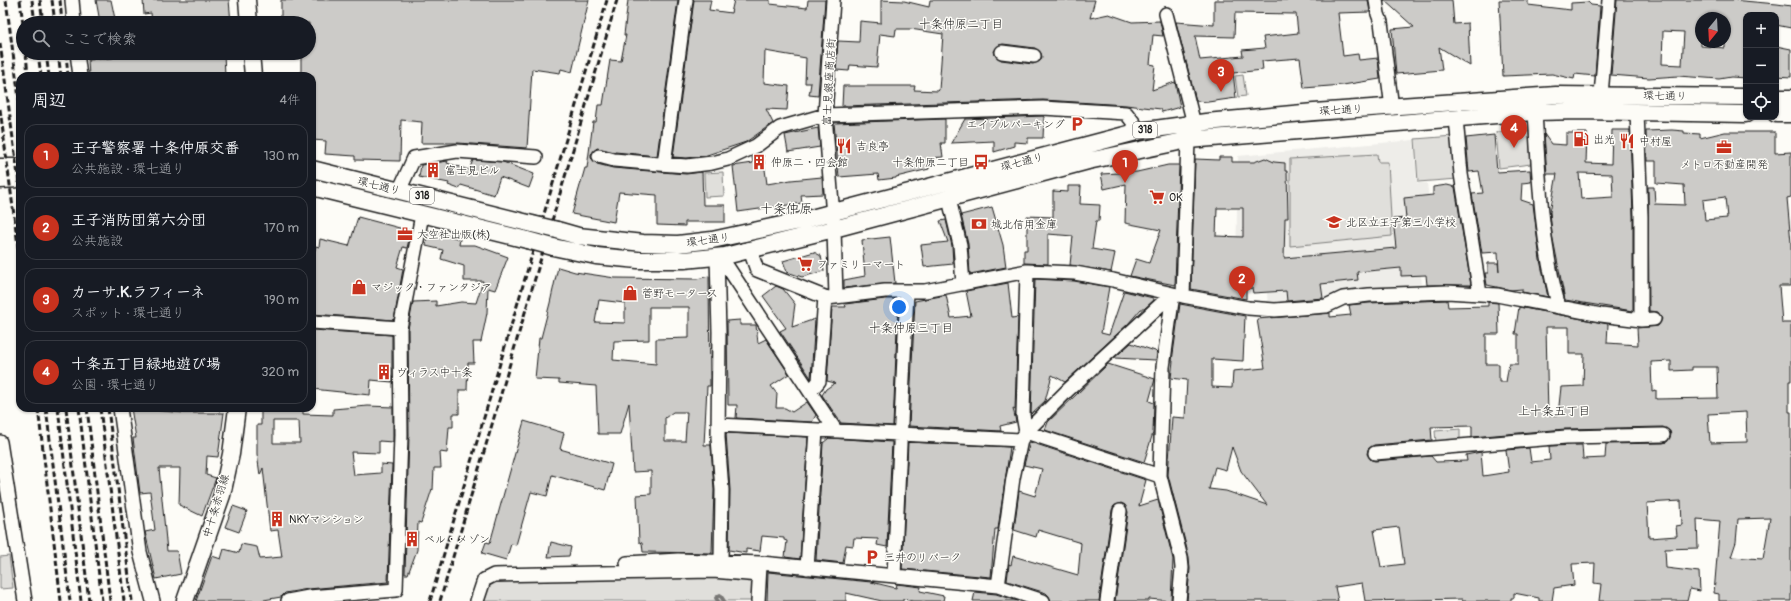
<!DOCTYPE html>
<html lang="ja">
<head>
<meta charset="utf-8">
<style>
  :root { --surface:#171b24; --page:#242831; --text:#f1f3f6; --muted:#9ea1a6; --line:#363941; --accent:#c8321e }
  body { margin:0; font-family:Pangolin,"Klee One",sans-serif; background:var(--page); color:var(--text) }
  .controls { position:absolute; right:12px; top:12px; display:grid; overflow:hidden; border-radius:8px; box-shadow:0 1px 3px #0004 }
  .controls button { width:36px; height:36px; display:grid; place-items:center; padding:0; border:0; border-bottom:1px solid var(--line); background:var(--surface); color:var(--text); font:20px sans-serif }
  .compass { position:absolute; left:1695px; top:12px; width:36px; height:36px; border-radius:50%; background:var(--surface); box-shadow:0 1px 3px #0004; rotate:198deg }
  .you { position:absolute; left:899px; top:307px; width:14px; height:14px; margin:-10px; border:3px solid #fff; border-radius:50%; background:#1a73e8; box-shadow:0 0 0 6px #1a73e833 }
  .badge { display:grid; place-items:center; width:26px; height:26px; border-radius:50%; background:var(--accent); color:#fff; font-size:13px; font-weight:700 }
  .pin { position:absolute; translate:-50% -33px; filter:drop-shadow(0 1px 2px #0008) }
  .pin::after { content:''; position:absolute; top:21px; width:14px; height:12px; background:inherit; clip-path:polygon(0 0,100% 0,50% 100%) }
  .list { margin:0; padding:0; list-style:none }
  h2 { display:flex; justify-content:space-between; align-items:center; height:52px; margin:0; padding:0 16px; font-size:17px }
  h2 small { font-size:13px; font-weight:400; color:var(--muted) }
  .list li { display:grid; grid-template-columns:26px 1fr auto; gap:12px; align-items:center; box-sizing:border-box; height:64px; margin:0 8px 8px; padding:0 8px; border:1px solid var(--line); border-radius:12px }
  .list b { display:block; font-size:15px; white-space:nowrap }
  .list p { margin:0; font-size:13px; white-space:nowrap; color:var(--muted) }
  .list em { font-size:13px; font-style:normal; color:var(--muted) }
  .icon { flex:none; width:22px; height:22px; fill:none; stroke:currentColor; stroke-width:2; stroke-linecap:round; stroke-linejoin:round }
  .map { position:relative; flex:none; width:1791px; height:601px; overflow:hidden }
  .search { position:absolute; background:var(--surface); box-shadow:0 1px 3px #0004; left:16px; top:16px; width:300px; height:44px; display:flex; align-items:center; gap:10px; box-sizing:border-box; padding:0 14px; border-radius:22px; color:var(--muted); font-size:15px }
  .panel { position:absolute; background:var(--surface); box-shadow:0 1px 3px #0004; left:16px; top:72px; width:300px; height:340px; border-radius:12px }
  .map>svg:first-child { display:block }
</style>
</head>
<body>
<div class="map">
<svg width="1791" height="601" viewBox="0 0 1791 601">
  <rect width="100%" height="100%" fill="#fdfcf7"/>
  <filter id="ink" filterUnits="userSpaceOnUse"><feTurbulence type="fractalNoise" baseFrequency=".025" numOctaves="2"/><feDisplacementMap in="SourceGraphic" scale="8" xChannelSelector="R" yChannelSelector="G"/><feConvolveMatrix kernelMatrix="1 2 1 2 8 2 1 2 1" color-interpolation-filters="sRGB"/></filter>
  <g filter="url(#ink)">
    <path fill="#eeede9" d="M1414 140 1417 183H1427L1436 261 1420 263 1422 286 1334 294 1317 301 1268 307 1267 293 1238 294 1236 264 1238 156Z"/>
    <path fill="#e0dfdb" stroke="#7e7e7c" d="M1243 75 1246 96 1238 97 1235 76Z
      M1529 131 1531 164 1499 168 1496 132Z
      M1454 136 1458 179 1418 182 1415 139Z
      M1377 154 1378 162H1388L1392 236 1290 246V159Z
      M723 172 724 196 705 197 704 173Z
      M1460 429V441L1436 443 1435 431Z
      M9 556 13 588 0 589V557Z
      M646 577 713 578 752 581 753 599 752 601H484L487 588 497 581Z"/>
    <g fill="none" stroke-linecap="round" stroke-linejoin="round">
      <path stroke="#797876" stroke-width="4" d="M718 601 716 598 720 595 724 601"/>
    </g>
    <path fill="#cccbc8" stroke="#1c1c1c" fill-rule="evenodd" d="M96 0H111L115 19 100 22Z
      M143 0H229L231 23H152L151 13 144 14Z
      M281 0H589L572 72 561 69 560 73 532 69 527 148 458 143H421L422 122 401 120 400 161 355 160V156L325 154 326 141 312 140 313 76H301V53H309V23H281Z
      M628 0H678L657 156 615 152 597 148 591 154V158L597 164 613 168 686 174 702 172 703 205H725V222H685V226L657 225V195L619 192 614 222 572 214 585 168H587L593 122H596L598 105H603L610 60 621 61 626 35H624Z
      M694 0H711L709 10 731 13 734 0H770V4L807 8 808 0H825L818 96 809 95 811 83H805L806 58 765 51 764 83 789 86 787 110 766 109 773 123 746 142 704 156 687 158 673 157Z
      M881 0 904 1 929 7 930 0H1095L1090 18 1109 14 1132 22 1160 21 1163 36 1153 35 1150 64 1155 65 1152 90 1175 82 1180 107 1162 112 1161 109 1126 105 1043 100 842 106 843 86H915L914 90 938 91 939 90 943 34 910 29H896L895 36 880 34 877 67 850 65 849 71 836 70 838 41 859 42 860 21 881 23ZM1003 44 1035 48 1041 53 1042 57 1040 61 1033 64 1001 60 995 55 994 51 999 45Z
      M1214 0H1368L1370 12 1338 13 1343 56 1358 54 1359 60 1378 58 1380 79 1343 85 1304 88 1300 58 1262 61 1263 70 1233 73 1236 98 1208 102 1196 101 1176 22 1214 25ZM1235 13 1296 14 1298 33 1263 37 1265 48 1242 50 1243 56 1200 60 1195 36 1234 37Z
      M1384 0H1452L1454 24 1468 23 1470 66 1439 47 1442 70 1396 74 1392 29 1414 27Z
      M1499 0H1528V5L1571 10V3L1588 2 1591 5 1600 6 1595 76 1575 74 1574 79 1552 74 1503 76Z
      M1617 0H1732L1777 4 1791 6V28L1776 25V15H1746V78L1731 77 1719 79 1678 76 1649 78 1611 75ZM1701 18H1725V48L1701 46ZM1663 31 1684 32 1682 65 1662 64Z
      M1776 46 1791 49V77L1776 76Z
      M112 53H224L225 76H89L88 60 113 58Z
      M1044 116 1043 138H1028V143L1014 142V146L994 152V141L951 143 965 119Z
      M945 119V143H941L943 157 929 158V169L896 177V178L879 180 878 174 839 177 834 123Z
      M818 128 820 147 788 152 785 135Z
      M1612 130H1630L1633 216V311L1565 300 1552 234 1550 212 1557 174H1547L1544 134 1551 144 1566 145V133H1587L1586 163 1611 164ZM1579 173 1612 174 1613 197 1581 199Z
      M1672 130 1684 131V133L1700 134V138L1725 132H1775V153L1791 152V197L1787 198 1791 243V286H1779L1782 323H1791V381H1789V412H1791V601H1719V594L1714 593 1720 521 1697 519 1698 548 1665 549 1666 568 1699 572 1700 591 1690 589 1687 601H1599L1601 584 1594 583 1595 563 1572 564 1574 585 1554 588 1552 601H1539V598L1514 593V598H1511V601H1462V599L1365 601 1362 583 1335 587 1338 601H1187L1190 569 1189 557 1168 475 1172 417 1185 418 1187 380 1171 378 1173 361H1172L1180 304 1245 316 1243 361 1212 359V387L1232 388 1233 371 1265 368 1257 319 1330 313V317L1351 315 1349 305 1368 303 1447 300 1448 307 1488 306V302L1498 303 1499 334H1486V364H1499V382H1506L1509 364H1518V334H1515L1519 307 1608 324 1607 343 1638 345 1637 328 1658 326 1662 319 1658 312 1649 311 1648 187H1654L1655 204 1685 205 1684 185 1656 183V161H1647L1646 131ZM1725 197 1727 218 1705 220 1703 200ZM1546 327H1569V354H1584L1583 386 1561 387 1558 415H1548ZM1671 361V371L1692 370V367H1717L1718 398 1656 399V390L1652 391 1651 362ZM1746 412 1747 442 1710 443 1708 414ZM1472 426V437L1565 429 1663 427 1670 431 1671 435 1667 442 1663 443 1606 444 1605 458 1583 459 1582 445 1549 446 1550 460 1531 462 1529 448 1506 450 1509 472 1483 476 1481 452 1466 455 1467 461 1436 462 1431 456 1375 461 1371 460 1367 454 1368 449 1374 445 1432 440 1431 427ZM1232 447 1241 471 1267 505 1226 491 1209 489 1215 467 1226 470ZM1681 501 1682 525 1676 526 1677 536 1649 538 1647 503ZM1770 518 1763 559 1731 557 1736 542 1738 519ZM1399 527 1404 564 1381 567 1374 530Z
      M1494 135 1497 172 1530 170 1531 182 1522 183 1521 200 1533 204 1540 260 1548 297 1522 292V289L1511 290 1487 285 1485 273H1488V263H1498L1499 272 1498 252 1482 253 1472 194 1483 193 1479 171 1469 172 1466 138Z
      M763 155 767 184 791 180 822 177 823 194 801 195 802 203 738 212 733 166 753 163 752 157Z
      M1219 157H1232V162H1254L1265 158 1274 162 1285 163V171H1287L1288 218H1285L1284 258 1396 248 1393 219 1406 218 1404 198 1433 195V187L1447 185 1455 187 1471 285H1427L1426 275 1401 276V268L1357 272 1358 280 1321 284 1323 298 1287 301 1286 291 1253 293 1252 288 1246 289V299L1191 289 1195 159 1219 160ZM1217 208H1243V237L1216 236Z
      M473 160 503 162 534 174 529 188 500 177 494 195 461 185 459 189 448 185 449 183 419 177 421 165 448 161 447 163 469 170Z
      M1168 165H1179L1175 285 1130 276 1136 259 1149 263 1161 230 1125 223 1126 184 1104 189 1101 174 1137 172Z
      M1068 186H1081L1080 204 1100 205 1099 221H1096L1092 249 1115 253 1111 272 1070 265 1073 236 1048 234V264L1024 263V250H1027V216L1053 217V191L1068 192Z
      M992 207 1003 245 1006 267 970 274 968 244 961 215Z
      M358 217 411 231 407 248 403 247 397 267 403 269 394 320 312 314V260L316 246 319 247 320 239 349 246Z
      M946 220 952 246 953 264 924 267 921 245 948 242 940 221Z
      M428 230 460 239 459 245H475L508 257 495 290 488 288 487 313 481 342H473L474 363H468L467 390H459V414H453V427H449L447 453 440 452 441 468H434L433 490 432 489 421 523 418 522 417 550 408 574H405L409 435 408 329 413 302 436 301V306L461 302 476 303 483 281H464V266L441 259 443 250 426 246Z
      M890 237 895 283 844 288V280L865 276 862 240Z
      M814 252 821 256 824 271 802 277 787 272 783 261Z
      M558 267 575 272 615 278 697 279 709 276 710 386H707L704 445H711L714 490 712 553 643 552 642 543 639 542 637 495 651 494V471L633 472 629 403 620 434H598L596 386 559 383V380L535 379 539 338H541L550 303ZM599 300 625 303V323L595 322ZM649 307H689V338L656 339V364L613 360 614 341 649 340ZM673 412H687L685 441H665V418Z
      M1035 279 1074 281 1109 287 1101 333 1109 335 1124 291 1153 298 1154 300 1144 309H1141L1128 324 1065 382 1052 375 1045 401 1031 414Z
      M1008 283 1012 318 1018 317 1015 409 1013 408 1016 422 1000 426 1001 431 909 426 915 301 946 295 951 318 971 316 966 291Z
      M776 286 783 289 795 304 792 327 815 319 811 378 780 331 786 328 763 296Z
      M885 299H897L898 304 893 426 841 423 822 395 826 389 835 383 827 381 832 307H846L845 304Z
      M740 320V325H756L758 343 766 339 789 374 771 386 777 394 776 408H785L792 412 807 402 816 415 812 422 736 418 737 405H728L727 321Z
      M312 330 392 335V382L371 380 370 395 312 389Z
      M1131 343 1155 351 1157 353 1156 360 1114 358Z
      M1108 364 1155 379 1149 401 1154 403 1153 433 1144 462 1045 430 1048 422Z
      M368 406 393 407V442L379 441V453L351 452 354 475 381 473V464L392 465 388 582 308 589 285 593 281 597 258 601H196L212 556 221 559 224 549 239 553 241 544 257 547 260 559 282 557 278 530 270 531 263 468 260 475 257 454V425H261V408H303V414L333 415V409ZM273 421H299L300 443H273Z
      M131 408 184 413H224L218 457 207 456 206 475 216 478 202 516 179 505 180 468H159L167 551H177L181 574 156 579 145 532 155 530 150 492 140 493 133 438H136Z
      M524 421 564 433 560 449 612 464 605 490 552 475 547 496 531 492 516 545 511 544 506 560 482 553 486 542 490 543Z
      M726 433 808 437 800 559 785 557 787 541 784 540V538L762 536 760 551 746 549V553L729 550 730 490Z
      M829 438 892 442 887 547 877 545 878 539 854 538 853 546 846 545 843 563 816 560 823 443Z
      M908 442 1010 447 998 529H995L991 577 902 569Z
      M1030 442 1146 480 1139 506 1158 500 1173 559 1171 601 1149 599V601H1115L1128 512 1125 505 1121 503 1114 506 1112 510 1099 601H1051L1049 596 1046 593 1007 581 1009 564 1011 565 1013 556 1078 575 1081 543 1038 530 1036 537 1014 530 1019 491 1035 496 1042 469 1024 465Z
      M233 506 247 511 239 532 225 527Z
      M551 542 571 547 569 556 548 557Z
      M768 572 871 582 896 588 897 584 921 587 920 591 944 596 943 601H913L903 599V601H882L846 593V601H767Z
      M975 592 996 594 1018 601H973Z"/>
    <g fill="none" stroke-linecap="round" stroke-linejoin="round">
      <g stroke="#1c1c1c" stroke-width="16">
        <path id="minor" d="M72 0 74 23
          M833 0 825 115 834 229 836 297
          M1376 0 1378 14 1381 22 1392 108
          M1166 14 1194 124
          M1002 52 1034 56
          M77 53 80 76
          M1601 95 1609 0
          M1535 112C1539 177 1541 244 1559 307
          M1637 112 1641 216V320
          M1456 118 1461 174 1480 294
          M599 156 614 160 659 164 687 166 712 163 728 159 756 146 780 128 825 115 1043 108 1126 113 1140 131
          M664 164 686 0
          M399 191 414 158 457 151 536 157
          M949 199 960 245 963 284
          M750 250 757 270 827 298 885 291H925L1027 271 1075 273 1113 280 1173 294 1163 367 1160 476 1181 558 1182 568 1179 601
          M717 257 719 332 718 438 722 490 721 561
          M721 257 836 431
          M1027 271 1023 415 1026 432 1160 476
          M1183 296 1248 308 1275 310 1326 306 1343 298 1369 295 1447 292 1497 295 1601 315 1641 320 1654 319
          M312 322 400 328
          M811 391 819 381 825 297
          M120 408 140 552 153 601
          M719 425 1021 440
          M0 442 25 601
          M1375 453 1566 437 1663 435
          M627 563 678 560 761 563 998 586 1043 601
          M807 568 816 430
          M894 576 907 291
          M998 586 1013 478 1021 440 1026 432 1068 390 1159 306 1173 294 1183 296 1188 140
          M288 601 309 597 396 590 401 435 400 328 422 215
          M477 601 484 580 494 575 713 571 759 575
          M758 601 760 566
          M1107 601 1120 511"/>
      </g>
      <g stroke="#1c1c1c" stroke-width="19">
        <path id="major" d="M247 0 249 23
          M251 53 253 76
          M1776 98H1791
          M1776 114H1791
          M0 167H20
          M312 169 532 224
          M0 180 20 179
          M312 187 527 240
          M557 230 578 236 643 243 678 244 712 240 800 221 1140 131 1206 122 1314 112 1556 95 1746 97
          M553 247 596 256 638 260H684L725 256 834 229 1088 161 1188 140 1535 112 1579 111 1746 114
          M185 601 222 495 231 454 237 408"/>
      </g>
      <use href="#minor" stroke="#fdfcf7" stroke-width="13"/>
      <use href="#major" stroke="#fdfcf7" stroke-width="16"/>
      <path stroke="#1c1c1c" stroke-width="3" stroke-dasharray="6 3" stroke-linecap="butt" d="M6 0 20 106
        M20 0 23 24
        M32 0 35 23
        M40 0 43 23
        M52 0 55 23
        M60 0 62 23
        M0 43 20 190
        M26 53 28 76
        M38 53 41 76
        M46 53 49 76
        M58 53 61 76
        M66 53 68 76
        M0 109 20 261
        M38 408 61 601
        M46 408 70 601
        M58 408 81 601
        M66 408 89 601
        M79 408 102 601
        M87 408 110 601
        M100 408 124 601
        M108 408 132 601
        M430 601 607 0
        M440 601 617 0"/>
      <g stroke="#1c1c1c" stroke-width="19" stroke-linecap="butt">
        <path id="major-bridge" d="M532 224 557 230
          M527 240 553 247"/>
      </g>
      <use href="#major-bridge" stroke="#fdfcf7" stroke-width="16"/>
    </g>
  </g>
  <defs>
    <g id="parking-bare" transform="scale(1.2)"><path d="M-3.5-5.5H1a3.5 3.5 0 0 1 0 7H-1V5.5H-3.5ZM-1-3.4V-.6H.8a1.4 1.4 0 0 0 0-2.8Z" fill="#c8321e" stroke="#fdfcf7" stroke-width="2.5" paint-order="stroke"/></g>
    <g id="fuel-bare" transform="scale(1.2)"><path d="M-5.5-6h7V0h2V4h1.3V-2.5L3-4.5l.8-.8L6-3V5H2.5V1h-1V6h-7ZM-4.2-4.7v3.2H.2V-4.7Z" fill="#c8321e" stroke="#fdfcf7" stroke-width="2.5" paint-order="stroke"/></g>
    <g id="restaurant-bare" transform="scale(1.2)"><path d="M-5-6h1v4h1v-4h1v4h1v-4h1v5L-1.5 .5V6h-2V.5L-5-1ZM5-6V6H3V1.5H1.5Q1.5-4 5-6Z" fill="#c8321e" stroke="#fdfcf7" stroke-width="2.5" paint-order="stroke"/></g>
    <g id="office-bare" transform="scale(1.2)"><path d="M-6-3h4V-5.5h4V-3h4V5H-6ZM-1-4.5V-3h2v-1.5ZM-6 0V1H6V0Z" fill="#c8321e" stroke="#fdfcf7" stroke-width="2.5" paint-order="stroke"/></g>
    <g id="building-bare" transform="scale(1.2)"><path d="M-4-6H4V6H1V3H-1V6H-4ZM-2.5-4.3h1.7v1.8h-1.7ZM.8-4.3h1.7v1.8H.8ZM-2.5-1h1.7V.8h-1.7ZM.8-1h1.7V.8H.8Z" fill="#c8321e" stroke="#fdfcf7" stroke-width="2.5" paint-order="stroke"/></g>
    <g id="bus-bare" transform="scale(1.2)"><path d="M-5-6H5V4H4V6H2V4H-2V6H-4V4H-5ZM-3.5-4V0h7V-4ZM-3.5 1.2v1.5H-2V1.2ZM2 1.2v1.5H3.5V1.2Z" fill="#c8321e" stroke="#fdfcf7" stroke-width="2.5" paint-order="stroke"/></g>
    <g id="supermarket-bare" transform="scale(1.2)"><path d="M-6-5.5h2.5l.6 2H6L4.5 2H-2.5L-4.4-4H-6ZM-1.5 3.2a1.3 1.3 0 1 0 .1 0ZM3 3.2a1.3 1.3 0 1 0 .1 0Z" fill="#c8321e" stroke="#fdfcf7" stroke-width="2.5" paint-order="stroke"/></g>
    <g id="school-bare" transform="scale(1.2)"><path d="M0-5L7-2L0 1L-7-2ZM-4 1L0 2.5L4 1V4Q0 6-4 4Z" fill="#c8321e" stroke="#fdfcf7" stroke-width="2.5" paint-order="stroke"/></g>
    <g id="bank-bare" transform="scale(1.2)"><path d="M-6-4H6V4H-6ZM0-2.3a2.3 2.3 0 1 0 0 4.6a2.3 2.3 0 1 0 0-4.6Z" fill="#c8321e" stroke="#fdfcf7" stroke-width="2.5" paint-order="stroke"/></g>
    <g id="shop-bare" transform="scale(1.2)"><path d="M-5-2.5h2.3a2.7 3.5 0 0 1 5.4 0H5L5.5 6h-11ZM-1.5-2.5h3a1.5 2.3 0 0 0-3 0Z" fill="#c8321e" stroke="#fdfcf7" stroke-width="2.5" paint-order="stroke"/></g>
  </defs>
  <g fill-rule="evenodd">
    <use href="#parking-bare" x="1077" y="124"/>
    <use href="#fuel-bare" x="1581" y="139"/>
    <use href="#restaurant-bare" x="1627" y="141"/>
    <use href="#restaurant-bare" x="844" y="146"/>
    <use href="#office-bare" x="1724" y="147"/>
    <use href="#building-bare" x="759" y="162"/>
    <use href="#bus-bare" x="981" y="162"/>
    <use href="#building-bare" x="433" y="170"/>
    <use href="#supermarket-bare" x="1157" y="197"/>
    <use href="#school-bare" x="1334" y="222"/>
    <use href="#bank-bare" x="979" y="224"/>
    <use href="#office-bare" x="405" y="234"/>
    <use href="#supermarket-bare" x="805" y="264"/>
    <use href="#shop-bare" x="359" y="287"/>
    <use href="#shop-bare" x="630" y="293"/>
    <use href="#building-bare" x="384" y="372"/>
    <use href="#building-bare" x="277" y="519"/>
    <use href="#building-bare" x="412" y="539"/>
    <use href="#parking-bare" x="872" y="557"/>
  </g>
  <g text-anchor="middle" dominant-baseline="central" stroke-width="3" stroke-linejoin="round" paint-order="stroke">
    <g fill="#fdfcf7" stroke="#605f5e" stroke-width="1">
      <rect x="1133" y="122" width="24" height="16" rx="3"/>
      <rect x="410" y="188" width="24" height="16" rx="3"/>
    </g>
    <g font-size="10" font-weight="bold" fill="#1c1c1c">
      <text x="1145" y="130">318</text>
      <text x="422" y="196">318</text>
    </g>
    <g font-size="11" fill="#1c1c1c" stroke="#fdfcf7">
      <text transform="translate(829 82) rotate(-87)">富士見銀座商店街</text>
      <text transform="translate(1665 96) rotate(1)">環七通り</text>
      <text transform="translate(1341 110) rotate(-3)">環七通り</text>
      <text transform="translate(1022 162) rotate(-14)">環七通り</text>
      <text transform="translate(379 186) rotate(14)">環七通り</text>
      <text transform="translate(708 240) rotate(-8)">環七通り</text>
      <text transform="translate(216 506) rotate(-73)">中十条赤羽線</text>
    </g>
    <g font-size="11" fill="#1c1c1c" stroke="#fdfcf7" text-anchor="start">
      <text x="1065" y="124" text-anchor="end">エイブルパーキング</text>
      <text x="1593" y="139">出光</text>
      <text x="1639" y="141">中村屋</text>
      <text x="856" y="146">吉良亭</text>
      <text x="771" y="162">仲原二・四会館</text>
      <text x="969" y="162" text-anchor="end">十条仲原二丁目</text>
      <text x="1724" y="164" text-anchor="middle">メトロ不動産開発</text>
      <text x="445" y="170">富士見ビル</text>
      <text x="1169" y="197">OK</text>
      <text x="1346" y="222">北区立王子第三小学校</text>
      <text x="991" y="224">城北信用金庫</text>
      <text x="417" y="234">大空社出版(株)</text>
      <text x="817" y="264">ファミリーマート</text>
      <text x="371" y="287">マジック・ファンタジア</text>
      <text x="642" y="293">菅野モータース</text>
      <text x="396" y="372">ヴィラス中十条</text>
      <text x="289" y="519">NKYマンション</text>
      <text x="424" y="539">ベル・メゾン</text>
      <text x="884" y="557">三井のリパーク</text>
    </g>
    <g font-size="12" fill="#1c1c1c" stroke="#fdfcf7">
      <text x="961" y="24">十条仲原二丁目</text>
      <text x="911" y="328">十条仲原三丁目</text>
      <text x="1554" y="411">上十条五丁目</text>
    </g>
    <g font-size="13" fill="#1c1c1c" stroke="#fdfcf7">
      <text x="786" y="209">十条仲原</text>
    </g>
  </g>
</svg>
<div class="controls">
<button>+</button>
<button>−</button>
<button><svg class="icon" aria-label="locate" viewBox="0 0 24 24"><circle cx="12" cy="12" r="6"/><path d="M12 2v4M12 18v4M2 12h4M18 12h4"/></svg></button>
</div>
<svg class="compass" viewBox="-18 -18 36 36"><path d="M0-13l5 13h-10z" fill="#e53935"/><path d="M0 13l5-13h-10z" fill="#9ea1a6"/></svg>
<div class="you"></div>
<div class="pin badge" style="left:1125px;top:183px">1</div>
<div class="pin badge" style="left:1242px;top:299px">2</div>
<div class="pin badge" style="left:1221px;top:92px">3</div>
<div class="pin badge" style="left:1514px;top:148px">4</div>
<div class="search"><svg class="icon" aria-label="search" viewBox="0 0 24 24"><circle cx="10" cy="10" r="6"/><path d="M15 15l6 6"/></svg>ここで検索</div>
<section class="panel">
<h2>周辺<small>4件</small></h2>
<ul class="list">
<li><span class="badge">1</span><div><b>王子警察署 十条仲原交番</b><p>公共施設 · 環七通り</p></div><em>130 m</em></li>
<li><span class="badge">2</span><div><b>王子消防団第六分団</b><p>公共施設</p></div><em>170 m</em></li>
<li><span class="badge">3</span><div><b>カーサ.K.ラフィーネ</b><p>スポット · 環七通り</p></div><em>190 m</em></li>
<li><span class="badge">4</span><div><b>十条五丁目緑地遊び場</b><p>公園 · 環七通り</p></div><em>320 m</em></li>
</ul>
</section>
</div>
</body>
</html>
